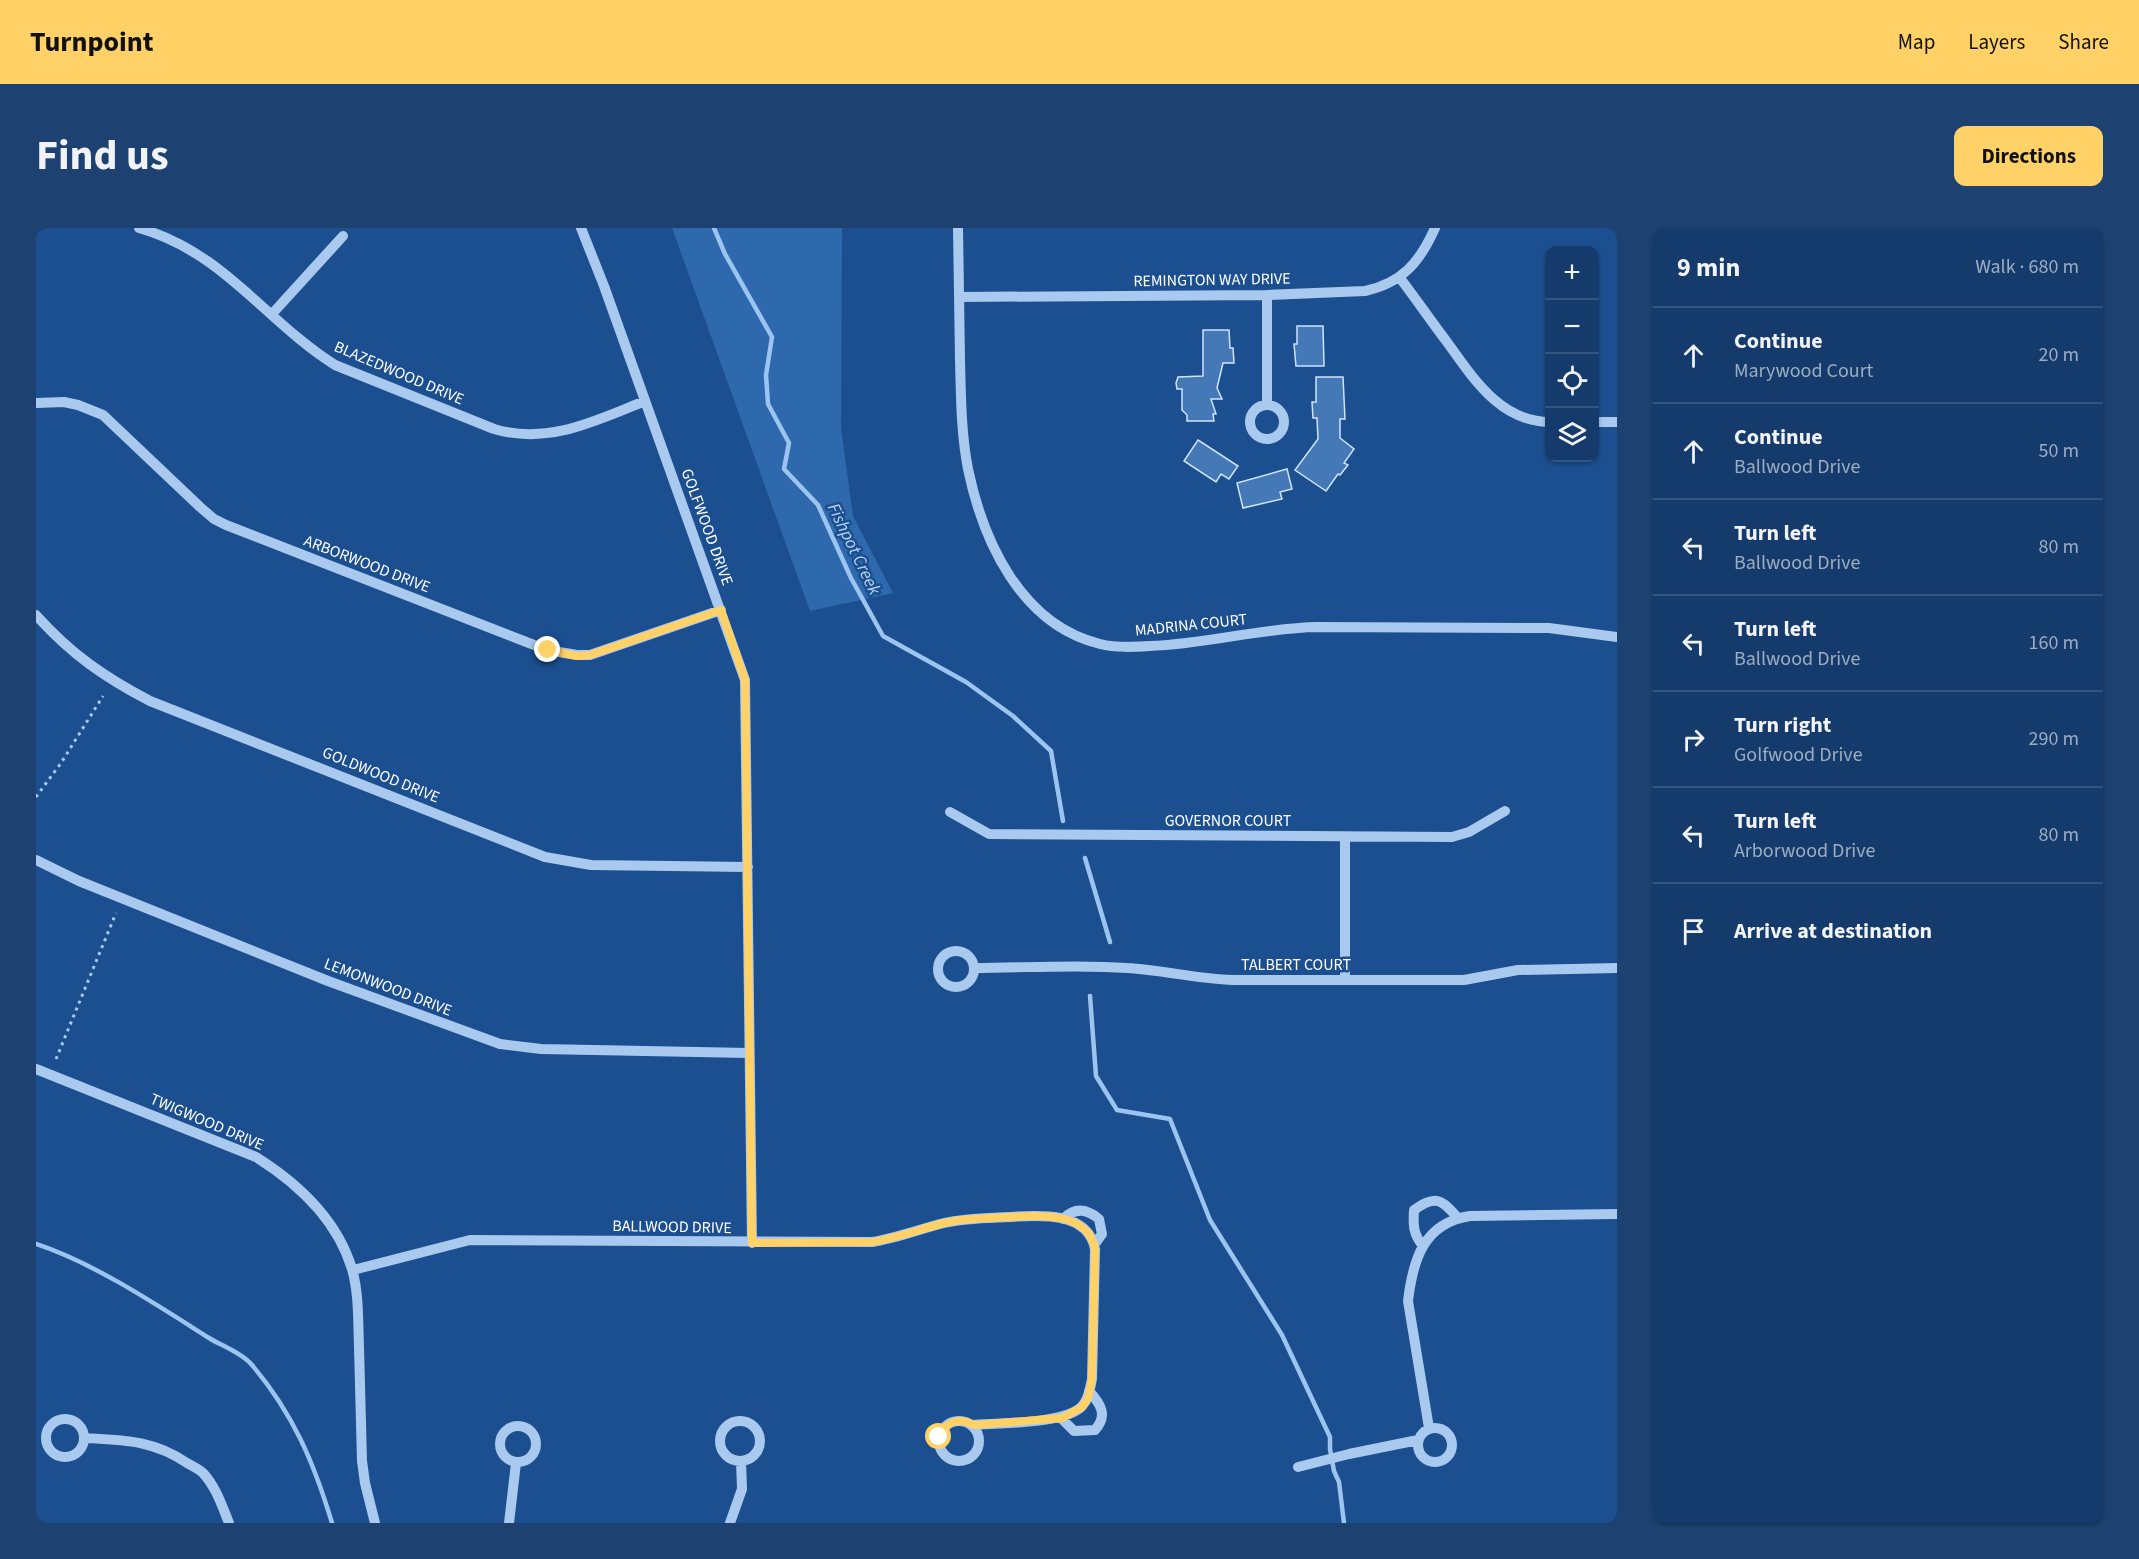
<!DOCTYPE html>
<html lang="en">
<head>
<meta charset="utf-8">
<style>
  :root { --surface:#143b6b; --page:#1d4271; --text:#f1f3f6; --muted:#9dadc1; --line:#33557e; --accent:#ffd166 }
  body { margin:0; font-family:"Source Sans 3",sans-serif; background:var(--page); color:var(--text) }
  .controls { position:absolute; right:18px; top:18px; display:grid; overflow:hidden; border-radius:12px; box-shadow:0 2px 4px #0004 }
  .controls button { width:54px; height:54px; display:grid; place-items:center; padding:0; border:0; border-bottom:2px solid var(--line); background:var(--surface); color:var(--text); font:30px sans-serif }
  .stop { position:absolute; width:18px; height:18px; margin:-14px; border:4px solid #ffd166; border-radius:50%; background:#fff }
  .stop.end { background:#ffd166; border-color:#fff; box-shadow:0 2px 6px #0008 }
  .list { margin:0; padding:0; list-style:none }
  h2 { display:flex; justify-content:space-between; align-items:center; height:78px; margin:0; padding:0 24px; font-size:26px }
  h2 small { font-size:20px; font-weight:400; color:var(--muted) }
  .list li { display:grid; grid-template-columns:39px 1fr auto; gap:18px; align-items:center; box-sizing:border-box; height:96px; padding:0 24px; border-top:2px solid var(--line) }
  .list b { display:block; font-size:22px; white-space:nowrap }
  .list p { margin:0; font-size:20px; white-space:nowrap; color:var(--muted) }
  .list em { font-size:20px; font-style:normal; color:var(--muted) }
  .icon { flex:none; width:33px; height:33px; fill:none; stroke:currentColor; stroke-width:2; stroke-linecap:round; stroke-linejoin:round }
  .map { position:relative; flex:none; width:1581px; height:1295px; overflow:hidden; border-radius:12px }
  header { display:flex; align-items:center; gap:36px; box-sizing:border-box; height:84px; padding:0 30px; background:var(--accent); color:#111 }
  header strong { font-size:28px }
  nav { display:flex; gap:33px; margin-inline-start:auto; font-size:21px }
  .intro { display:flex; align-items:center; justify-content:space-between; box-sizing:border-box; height:144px; padding:0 36px }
  h1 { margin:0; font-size:42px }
  .button { padding:15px 27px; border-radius:12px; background:var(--accent); color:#111; font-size:21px; font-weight:700 }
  main { display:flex; gap:36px; padding:0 36px }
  aside { flex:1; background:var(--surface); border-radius:12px; box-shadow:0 2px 4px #0004 }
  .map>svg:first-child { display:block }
</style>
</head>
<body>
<header>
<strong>Turnpoint</strong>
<nav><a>Map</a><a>Layers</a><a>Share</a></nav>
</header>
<div class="intro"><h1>Find us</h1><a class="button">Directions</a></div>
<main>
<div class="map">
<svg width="1581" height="1295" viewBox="0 0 1581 1295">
  <rect width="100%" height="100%" fill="#1b4f8f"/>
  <path fill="#2e69ad" d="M636 0H806L805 200 817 288 857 365 774 383Z"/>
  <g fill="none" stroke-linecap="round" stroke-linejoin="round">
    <path stroke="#9cc4f0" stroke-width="4.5" d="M678 0 689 26 736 109 730 147 732 176 753 215 748 241 782 277 815 350 847 408 930 454 977 488 1015 523 1027 593
      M1049 630 1074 714
      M1054 768 1060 848 1081 882 1134 891 1174 992 1246 1107 1294 1209V1221L1298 1243 1303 1254 1308 1295
      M0 1016C58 1035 121 1077 173 1110 186 1118 206 1125 216 1137 257 1185 278 1235 296 1295"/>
  </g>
  <path fill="#4478b7" stroke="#cfe3fa" stroke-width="1.5" d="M1261 98H1287L1288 138H1260L1258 116H1261Z
    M1167 102H1193L1194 120H1197L1198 135H1187L1181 160 1186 171H1175L1180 186H1177L1178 193H1151V187L1146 182V161H1141L1140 155 1142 149 1167 148Z
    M1280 149H1307L1309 191H1304V210L1318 221 1308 235 1312 237 1304 247 1302 246 1290 263 1259 242 1282 211 1281 190H1277L1276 174H1280Z
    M1162 212 1202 238 1193 251 1185 246 1180 254 1148 233Z
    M1251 241 1256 261 1244 264 1246 271 1207 280 1201 255Z"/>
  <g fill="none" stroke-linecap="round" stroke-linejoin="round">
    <path stroke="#a9c9ee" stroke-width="3" stroke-dasharray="3 4.5" stroke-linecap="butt" d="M0 569 25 535 67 468
      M20 831 80 685"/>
    <path stroke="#a9c9ee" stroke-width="10" d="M103 0C188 24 229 93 299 137L458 201C512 217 559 193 609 173
      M545 0 568 58 709 452 716 1015
      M922 0C923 44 923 88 924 132 925 168 925 205 932 241 947 313 985 397 1064 416 1080 420 1098 419 1114 418 1170 416 1225 400 1281 399L1513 400 1581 409
      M1364 50C1380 71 1395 93 1411 114 1437 150 1464 194 1514 194
      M923 69 1231 67 1329 63C1366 55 1384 34 1399 0
      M236 86 307 8
      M0 175 28 174 42 177 67 187 164 279 178 291 190 297 511 422 541 427H554L685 382
      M1231 177V67
      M1214 194a17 17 0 1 1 34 0a17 17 0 1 1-34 0Z
      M1558 194H1581
      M0 387C35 426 68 449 114 473L509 629 555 637 712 639
      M914 584 953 606 1416 609 1433 604 1469 583
      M0 632 43 653 292 753 464 816 505 821 713 825
      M902 741a18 18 0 1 1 36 0a18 18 0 1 1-36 0Z
      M939 740C988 740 1043 736 1091 740 1127 742 1161 751 1197 752H1428L1482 742 1581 740
      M1309 752V609
      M0 841 220 929C263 956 301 991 316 1041 323 1065 322 1094 323 1119 324 1157 325 1195 326 1233L329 1255 339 1295
      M1027 991C1039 979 1051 981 1063 991L1066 1006 1058 1017
      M1387 1018C1377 1006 1377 997 1378 982 1400 966 1406 972 1422 990
      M317 1042 434 1012 836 1014C861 1010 884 1001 908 995 929 990 951 990 973 989 1003 987 1052 983 1059 1021L1056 1151C1054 1160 1053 1170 1047 1177 1033 1196 962 1195 937 1197
      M1025 1190 1038 1203 1059 1202C1072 1188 1065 1176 1053 1163
      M10 1210a19 19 0 1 1 38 0a19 19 0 1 1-38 0Z
      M903 1213a20 20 0 1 1 40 0a20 20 0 1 1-40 0Z
      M684 1213a20 20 0 1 1 40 0a20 20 0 1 1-40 0Z
      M464 1216a18 18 0 1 1 36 0a18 18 0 1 1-36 0Z
      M1382 1217a17 17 0 1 1 34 0a17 17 0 1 1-34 0Z
      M1393 1200 1372 1073C1377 1031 1388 995 1434 988L1581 986
      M48 1210C87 1212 118 1212 151 1235 156 1238 163 1241 167 1245 180 1259 186 1278 193 1295
      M1262 1239 1313 1226 1382 1212
      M473 1295 480 1235
      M694 1295 706 1261 705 1233"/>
  </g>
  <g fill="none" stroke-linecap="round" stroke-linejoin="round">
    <path stroke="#ffd166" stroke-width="8" d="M512 422 541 428 554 427 685 382 709 452 716 1015 836 1014C861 1010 884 1001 908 995 929 990 951 990 973 989 1002 987 1052 983 1059 1021L1056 1151 1052 1170 1046 1179 1026 1190 938 1197C923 1189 910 1193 903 1209"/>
  </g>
  <g text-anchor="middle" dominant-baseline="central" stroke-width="5" stroke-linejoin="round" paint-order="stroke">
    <g font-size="16" fill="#fff" stroke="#1b4f8f">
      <text transform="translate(1176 52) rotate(-1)">REMINGTON WAY DRIVE</text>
      <text transform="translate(363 145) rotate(23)">BLAZEDWOOD DRIVE</text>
      <text transform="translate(671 299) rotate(70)">GOLFWOOD DRIVE</text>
      <text transform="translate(331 336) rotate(21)">ARBORWOOD DRIVE</text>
      <text transform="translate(1155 397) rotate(-6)">MADRINA COURT</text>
      <text transform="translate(345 547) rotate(22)">GOLDWOOD DRIVE</text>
      <text x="1192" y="593">GOVERNOR COURT</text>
      <text x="1260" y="737">TALBERT COURT</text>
      <text transform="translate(352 759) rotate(21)">LEMONWOOD DRIVE</text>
      <text transform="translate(171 894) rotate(23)">TWIGWOOD DRIVE</text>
      <text transform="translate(636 999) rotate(1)">BALLWOOD DRIVE</text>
    </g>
    <g font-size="18" font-style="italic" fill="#b5d3f5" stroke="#1b4f8f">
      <text transform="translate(818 321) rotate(64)">Fishpot Creek</text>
    </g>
  </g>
</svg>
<div class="controls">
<button>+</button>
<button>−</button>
<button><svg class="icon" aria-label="locate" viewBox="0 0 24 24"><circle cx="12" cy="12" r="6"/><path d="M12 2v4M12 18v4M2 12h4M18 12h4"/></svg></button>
<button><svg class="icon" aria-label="layers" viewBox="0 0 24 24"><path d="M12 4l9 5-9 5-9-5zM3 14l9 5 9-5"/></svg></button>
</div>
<div class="stop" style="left:903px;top:1209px"></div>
<div class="stop end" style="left:512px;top:422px"></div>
</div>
<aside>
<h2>9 min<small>Walk · 680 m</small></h2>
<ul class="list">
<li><svg class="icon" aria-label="ahead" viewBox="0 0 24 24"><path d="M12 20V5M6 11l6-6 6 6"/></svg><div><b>Continue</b><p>Marywood Court</p></div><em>20 m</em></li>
<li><svg class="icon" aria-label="ahead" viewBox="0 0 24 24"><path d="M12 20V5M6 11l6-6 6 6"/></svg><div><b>Continue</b><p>Ballwood Drive</p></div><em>50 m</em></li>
<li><svg class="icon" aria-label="left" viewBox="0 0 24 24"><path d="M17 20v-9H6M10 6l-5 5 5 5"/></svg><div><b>Turn left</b><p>Ballwood Drive</p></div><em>80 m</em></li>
<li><svg class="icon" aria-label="left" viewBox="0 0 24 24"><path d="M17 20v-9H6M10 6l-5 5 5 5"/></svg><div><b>Turn left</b><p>Ballwood Drive</p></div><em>160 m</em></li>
<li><svg class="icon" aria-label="right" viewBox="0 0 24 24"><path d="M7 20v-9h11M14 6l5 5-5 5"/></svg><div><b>Turn right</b><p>Golfwood Drive</p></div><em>290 m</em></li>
<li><svg class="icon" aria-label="left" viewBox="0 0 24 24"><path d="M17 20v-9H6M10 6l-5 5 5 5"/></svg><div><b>Turn left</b><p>Arborwood Drive</p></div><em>80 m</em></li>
<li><svg class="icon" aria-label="arrive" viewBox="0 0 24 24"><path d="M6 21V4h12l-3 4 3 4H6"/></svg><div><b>Arrive at destination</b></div></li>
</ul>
</aside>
</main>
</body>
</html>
